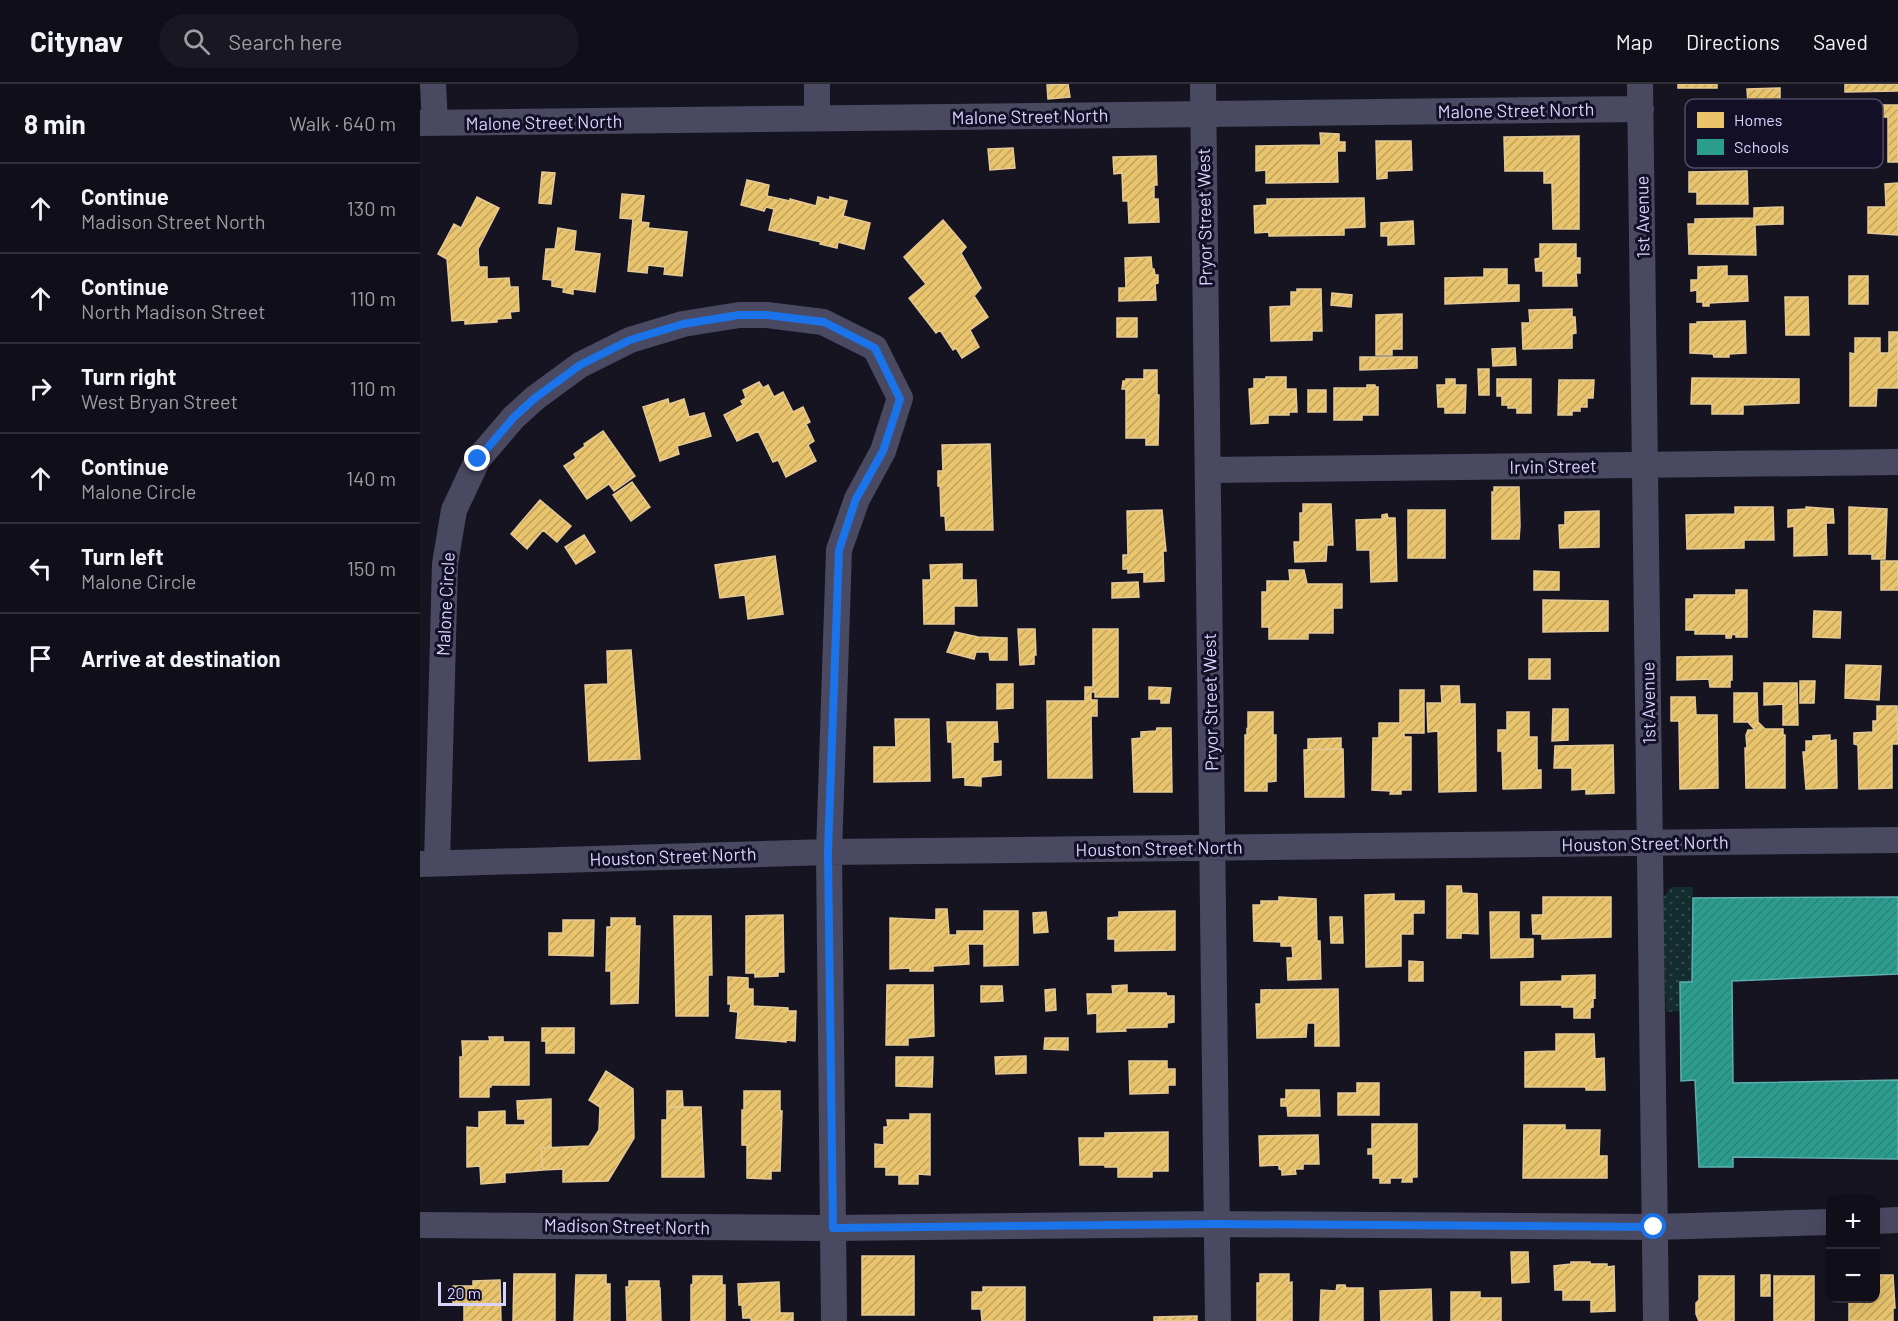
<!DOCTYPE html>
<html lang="en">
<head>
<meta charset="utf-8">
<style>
  :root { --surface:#100f19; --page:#191822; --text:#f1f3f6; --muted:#9c9ca2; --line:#302f38 }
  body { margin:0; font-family:Barlow,sans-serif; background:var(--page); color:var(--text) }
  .controls { position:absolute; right:18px; bottom:18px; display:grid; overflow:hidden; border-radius:12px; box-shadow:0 6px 24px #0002 }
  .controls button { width:54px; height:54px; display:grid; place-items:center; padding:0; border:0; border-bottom:2px solid var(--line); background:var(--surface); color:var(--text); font:30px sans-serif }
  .scale { position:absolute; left:18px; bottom:15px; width:68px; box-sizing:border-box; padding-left:6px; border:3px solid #d9d4ff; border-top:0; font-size:16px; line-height:21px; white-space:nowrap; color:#d9d4ff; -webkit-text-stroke:4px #130f26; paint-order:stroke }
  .stop { position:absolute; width:18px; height:18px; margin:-14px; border:4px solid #1a73e8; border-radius:50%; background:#fff }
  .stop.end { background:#1a73e8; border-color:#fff; box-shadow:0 2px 6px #0008 }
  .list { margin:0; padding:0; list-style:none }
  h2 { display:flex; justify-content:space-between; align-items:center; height:78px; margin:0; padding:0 24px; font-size:26px }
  h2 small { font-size:20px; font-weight:400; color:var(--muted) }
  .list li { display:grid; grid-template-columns:39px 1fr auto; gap:18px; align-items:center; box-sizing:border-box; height:90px; padding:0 24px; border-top:2px solid var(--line) }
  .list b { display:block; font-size:22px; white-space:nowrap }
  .list p { margin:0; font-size:20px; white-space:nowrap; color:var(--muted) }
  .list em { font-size:20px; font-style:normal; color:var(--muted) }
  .icon { flex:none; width:33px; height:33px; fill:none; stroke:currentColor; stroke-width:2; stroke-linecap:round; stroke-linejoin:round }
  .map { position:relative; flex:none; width:1478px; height:1237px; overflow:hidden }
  header { display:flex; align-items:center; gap:36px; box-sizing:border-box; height:84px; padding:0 30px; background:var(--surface); border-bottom:2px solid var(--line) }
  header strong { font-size:28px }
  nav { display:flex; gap:33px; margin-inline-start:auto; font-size:21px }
  .search { width:420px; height:54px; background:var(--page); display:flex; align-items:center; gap:15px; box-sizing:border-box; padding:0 21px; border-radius:33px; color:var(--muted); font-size:22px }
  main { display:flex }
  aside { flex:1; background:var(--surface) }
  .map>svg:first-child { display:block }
</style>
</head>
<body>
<header>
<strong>Citynav</strong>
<div class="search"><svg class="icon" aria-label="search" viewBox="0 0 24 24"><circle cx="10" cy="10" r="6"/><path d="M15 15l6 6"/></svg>Search here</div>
<nav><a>Map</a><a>Directions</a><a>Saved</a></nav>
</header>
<main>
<aside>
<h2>8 min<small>Walk · 640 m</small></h2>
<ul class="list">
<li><svg class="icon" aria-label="ahead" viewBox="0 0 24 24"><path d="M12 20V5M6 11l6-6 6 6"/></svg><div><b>Continue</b><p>Madison Street North</p></div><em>130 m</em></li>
<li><svg class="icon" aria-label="ahead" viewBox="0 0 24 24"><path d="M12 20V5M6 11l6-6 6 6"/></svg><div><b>Continue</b><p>North Madison Street</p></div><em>110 m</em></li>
<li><svg class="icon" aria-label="right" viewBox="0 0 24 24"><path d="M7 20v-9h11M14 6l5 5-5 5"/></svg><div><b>Turn right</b><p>West Bryan Street</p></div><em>110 m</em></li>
<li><svg class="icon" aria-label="ahead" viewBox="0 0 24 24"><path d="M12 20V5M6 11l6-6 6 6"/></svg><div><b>Continue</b><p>Malone Circle</p></div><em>140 m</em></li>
<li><svg class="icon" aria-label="left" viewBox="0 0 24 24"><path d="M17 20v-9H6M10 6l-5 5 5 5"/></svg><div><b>Turn left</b><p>Malone Circle</p></div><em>150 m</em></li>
<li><svg class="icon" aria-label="arrive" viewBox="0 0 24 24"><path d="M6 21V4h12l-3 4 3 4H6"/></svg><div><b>Arrive at destination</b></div></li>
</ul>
</aside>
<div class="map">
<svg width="1478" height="1237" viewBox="0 0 1478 1237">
  <defs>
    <pattern id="park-dots" width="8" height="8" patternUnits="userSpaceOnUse" patternTransform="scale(1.5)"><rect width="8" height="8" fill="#132c2d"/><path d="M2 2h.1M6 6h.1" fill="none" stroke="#354a4c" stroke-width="1.8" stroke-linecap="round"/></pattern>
    <pattern id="homes-hatch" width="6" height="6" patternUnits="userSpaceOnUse" patternTransform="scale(1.5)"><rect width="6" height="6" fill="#e9c46a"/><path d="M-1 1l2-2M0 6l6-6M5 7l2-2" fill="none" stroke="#bfa362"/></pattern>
    <pattern id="schools-hatch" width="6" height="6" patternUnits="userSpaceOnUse" patternTransform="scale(1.5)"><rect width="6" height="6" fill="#2a9d8f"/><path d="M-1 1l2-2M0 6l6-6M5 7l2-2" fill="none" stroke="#31817b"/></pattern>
  </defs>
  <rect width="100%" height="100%" fill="#161421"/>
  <path fill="url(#park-dots)" d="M1251 803H1273L1272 898H1260V927L1246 928 1242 816Z"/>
  <path fill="url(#homes-hatch)" stroke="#e4c997" stroke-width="1.5" d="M648 0 650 13 628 15 627 1Z
    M1258 0H1297V4H1258Z
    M1425 0H1478V7L1425 8Z
    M1360 4V18L1328 19 1327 5Z
    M1461 21H1478V78H1468V33H1460Z
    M900 49 919 50V58H925V67H917L918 98 846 99V86L836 87V62L901 61Z
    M1159 52V145H1133L1132 99H1124V87H1085L1084 53Z
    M956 57H991L992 86 967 87V94L957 95Z
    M593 64 595 84 570 86 568 65Z
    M736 72 737 101H734V115H738L739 138 709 139 708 117H703L702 89 694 90 693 73Z
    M1327 87 1328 120H1277V108H1269V88Z
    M122 88 135 89 131 120 119 119Z
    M327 96 349 101 347 112 370 117V115L396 122 398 113 409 116 410 113 427 117 423 132 450 139 444 165 418 158 417 164 400 160 401 158 349 146 354 125 346 123 344 127 321 121Z
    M1478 99V151L1448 149V123H1466L1465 100Z
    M202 110 224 112 221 138 229 139 228 144 267 148 262 192 244 190 245 183 228 181 227 189 208 187 213 135 200 134Z
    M57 113 79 124 58 165 59 183H67V195L89 194 90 203H98L99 227 90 228 91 234 77 235V238L45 240V236L32 237 27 175 18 170 34 140 41 144Z
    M944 114 945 143 924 144V151L849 152V148L835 149 834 122 847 121V115Z
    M1363 123V140L1335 141 1336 171 1269 170 1268 140H1275V135L1334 134V124Z
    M523 136 546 163 541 169 561 204 554 212 568 233 550 246 559 263 542 274 536 264 533 266 520 246 516 249 489 214 506 200 484 173Z
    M993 137 994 160 968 161V152H961V139Z
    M138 144 156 147 154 167 180 170 175 208 153 205V210L143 208 144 204 132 202V196L123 195 126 165H135Z
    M1120 160H1156V174H1160V189H1156L1157 202H1123V187H1116L1115 175 1120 174Z
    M731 173 732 185H734L735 191H738V199L735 200 736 216 699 217V204H706L705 174Z
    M1307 182V192H1327L1328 217 1289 219V222H1283V218H1277V206L1271 207V196H1278V183Z
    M1064 185H1087V201H1099V217L1025 220V194L1064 193Z
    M1429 192H1448V220H1429Z
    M877 205H901L902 247H892V256L851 257 850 223 871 222V208H877Z
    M912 209 932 211 931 223 911 221Z
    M1365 213H1388L1389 251H1366Z
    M1152 225V233H1155L1156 249 1152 250V264L1103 265 1102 239H1110L1109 226Z
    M982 230V265H972V271H956V231Z
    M697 234H717V253H697Z
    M1325 237 1326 269 1309 270V273H1294L1293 270 1270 269V240H1277V238Z
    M1469 248H1478V304H1457L1456 322H1430V269L1435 270V254H1460V269H1469Z
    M1095 264 1096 281 1073 282 1072 265Z
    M940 273H997V284L940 286Z
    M1058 285H1069V311H1059Z
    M724 286H737V311H739L738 361H726V354H706V305H702L703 297H706V295H724Z
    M846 293H866V305H876L877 328H869V331H848V339L831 340 829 305 834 304V295H846Z
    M1272 294 1379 295V319L1323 321V330H1292V320H1271Z
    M1026 295H1035V301H1046L1045 329H1025V323H1018L1017 301H1026Z
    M1077 295H1111V329H1097V324H1088V321H1082V312H1077Z
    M1139 296H1174L1173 314H1167V323H1160V327H1152V331H1138Z
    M339 298 343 304 348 301 354 313 363 308 373 328 383 323 390 338 386 340 394 357 388 361 396 377 366 393 358 376 353 378 338 347 317 357 304 331 323 321 321 317 326 314 323 306Z
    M947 301H955V303H958V331H942V336H914V304H947Z
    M888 306H906V328H888Z
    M248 315 249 320 264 315 269 333 284 329 291 352 257 362 259 370 240 377 223 323Z
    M183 347 215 392 194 407 189 400 167 415 144 382 156 374 154 370 165 362 164 360Z
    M570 360 573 446H526L525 432H521L520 402H518V387H523L522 361Z
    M212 398 230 423 211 437 193 411Z
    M1074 403H1099L1100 442 1099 455H1072V408L1074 409Z
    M120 416 151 442 137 458 123 446 107 465 91 450Z
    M883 420H911L913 461H907L906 477 875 478 874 458H880V429H883Z
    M1315 423H1353L1354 456H1324V464L1267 465 1266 431 1315 430Z
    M1386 423 1413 425 1414 439H1406L1407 471 1374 472V442L1368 443V426L1386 425Z
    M1429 423 1467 425 1465 475H1452V470H1429Z
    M742 426 746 467H743L744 497 724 498V488L708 489V485H703V471H708L707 427Z
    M988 426H1025V474H988Z
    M1179 427V463L1140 464 1139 441H1145V428Z
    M967 430 968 434H975L977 497 951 498 950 466H937L936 436 962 435V431Z
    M164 451 175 468 156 480 145 463Z
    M355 472 363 530 328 535 325 511 300 514 295 481Z
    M1461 477H1478V506H1461Z
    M542 480V496H556L557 522H534V540H504L503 496H511L510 481Z
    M869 486H884L887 500H922V524H913V549H888V555H849V543H842V508H847V497H870Z
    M1114 487 1139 488V506H1114Z
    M718 498 719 513 692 514V499Z
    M1316 506H1327V553H1316V551L1312 550 1311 554H1306V550H1275V546H1266V515H1274V511H1316Z
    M1123 516 1188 517V547L1123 548Z
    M1394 527 1421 528 1420 554 1393 553Z
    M598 545H615L616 571H614V580L600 581Z
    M673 545H698V613H675V608H671V616H677V632H671L672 694H628L627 617H665V603H673Z
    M535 548 558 553 587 554V576H570L569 568H556L554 575 527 568Z
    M211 566 220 675 169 677 165 601 188 600 187 567Z
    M1312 572V596H1310V603H1290L1289 595 1257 596V573Z
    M1109 575H1130V595H1109Z
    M1426 581 1461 582 1459 616 1425 614Z
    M1380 597H1395L1394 619H1380Z
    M1344 599H1377L1378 641H1363V620L1344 621Z
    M577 600H593V624L577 625Z
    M1021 602H1039L1040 620H1055L1056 707 1019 708 1018 647 1008 648 1007 619H1022Z
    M729 603 751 604 749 619H741V615H729Z
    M980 606H1004V649H984V653H991V706H981V710H970L971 707 952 706 953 654H959V639H980Z
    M1314 609H1337L1338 638 1345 645H1363V651H1365V704H1326L1325 664H1327L1326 651 1328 646H1335L1328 638H1314Z
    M1251 613H1275L1276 631H1297L1298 704 1260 705 1259 637H1251Z
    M1457 622H1477L1478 660H1472V704L1439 705 1438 661 1434 660V649L1453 648V637H1457Z
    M1133 625H1148V656L1132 657Z
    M828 628H853V651H856V697L847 698V707H825V651H827V645L828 646Z
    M1087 628H1109V653H1117V686H1121V704L1083 705 1082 667H1078V646H1087Z
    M475 635H509L510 697 454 698V663H476Z
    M527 638H577L578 658H573V678L581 677V691L561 693V702L545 701V693L533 694 532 658H528Z
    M737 644H751L752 708H714L712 655 721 654V648L736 647Z
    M1410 651V657L1416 656 1417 704 1386 705 1383 668H1386V657H1393V652Z
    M921 654V665L888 666V655Z
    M1193 661 1194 709 1166 710V705L1152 706V684H1134L1135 662Z
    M921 665H923L924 713H885L884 666Z
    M1027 802H1041L1042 809 1057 810 1058 850 1041 849V854H1027Z
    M974 810V817H1004V829H993V850H981V882L946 883 945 811Z
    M859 813 896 815 897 857H900L901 895 868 896 867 874H873L872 862H861V858L834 857 833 821H841V817H859Z
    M1123 813H1191V853L1122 855V850H1113L1112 831H1123Z
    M516 825H527L529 851H537V847H564V827H598V881L564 882V860H548L549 880 513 882V887H490V884L470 885V834L516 836Z
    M755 827V866L695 867V855H688V834L699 833V828Z
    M626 828 628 848 614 849 613 829Z
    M1070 828H1099V855H1113V873L1071 874Z
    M363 831 364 888H358V892L335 893V889H326V832Z
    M254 832H291L292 891H288V932H256Z
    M910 833H922L923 859H911Z
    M191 834H215V842H220L218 919 191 920V887H186L187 843H191Z
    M143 836H174L173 872 129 871V849H143Z
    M989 877 1003 878V897H989Z
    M1175 891V914L1173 913V923L1170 924V934H1154V923H1142V921H1101V898L1142 897V892Z
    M308 893 328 894V905H333V922L368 924V927H376L375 957 366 956V958L316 954 318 928 310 927 311 920H308Z
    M467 901H513L514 952 488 954V961H466Z
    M707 901V909H746L747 912H754V938L747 939V943L705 944 706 947 677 948V929L668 930 667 910H693L692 902Z
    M561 902H582L583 917 561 918Z
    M635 905 636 926 626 927 625 906Z
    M918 905 919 962H895V939H887L886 953 837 954 836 920H841V906Z
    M122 944H154V969H126V957H122Z
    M1136 950H1174L1175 975 1184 974 1185 1006H1166V1003H1105V968L1136 967Z
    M69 953H83V958H109V1001H71V1003H69V1013H40V973H43L42 957H70Z
    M625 954H648V966L624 965Z
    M606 972V989L576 990 575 973Z
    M476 973H513L512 1003 476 1002Z
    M709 977H747V985H755V1001H748V1009L710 1010Z
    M186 987 213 1005 214 1054 188 1097 143 1098V1085L123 1086 121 1064 169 1062 179 1046 180 1023 169 1016Z
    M937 999H959V1031H918V1009H937Z
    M866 1006H899L900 1032H868L867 1022H861V1015H866Z
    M247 1007H262L263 1023H247Z
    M324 1007H360V1027H362L360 1087H351V1095L327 1094V1061H322V1026H324Z
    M131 1015V1064H121L123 1086 85 1089V1098L61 1100 60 1082 47 1083V1043L59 1044V1028L85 1027V1041H105V1035H98L97 1017Z
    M247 1023H281L284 1093H242V1036H247Z
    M490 1030H510V1091L498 1090V1100H479V1091H466V1083H455V1060L464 1061V1043H468L467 1036H490Z
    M952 1040H997V1093H992V1098H982L983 1094H970V1099H960V1094H953V1070H948V1065H952Z
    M1104 1041H1145V1046H1180L1179 1072H1187V1094H1103Z
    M748 1048V1087H732V1093H698V1083H685V1081H660L659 1054H685V1049Z
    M898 1051 899 1080H883V1085H875L876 1090 862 1091V1086L859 1085V1081L840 1082 839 1052Z
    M1091 1168H1108L1109 1198 1092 1199Z
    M442 1172H494V1231H442Z
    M1151 1178H1170V1180H1187V1183L1194 1182 1195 1227 1171 1228V1216H1143V1206H1135L1134 1182 1151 1180Z
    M94 1190H135V1237H93Z
    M840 1190H869V1199L872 1198V1237H837V1199H840Z
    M156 1191H186V1200H190V1237H154Z
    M1341 1191H1350V1212H1341Z
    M1456 1191H1473L1475 1224H1473V1237H1429V1214H1456Z
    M273 1192H302V1201H305V1237H271V1201L273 1200Z
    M1279 1192H1314V1237H1279L1276 1230V1219L1279 1216Z
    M1354 1192H1394V1237H1354Z
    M80 1196 81 1237H44V1220H33V1202H53V1197Z
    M209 1197H239V1204H240L241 1237H207L206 1203H209Z
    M359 1198 360 1229H373V1237H331V1234H323L322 1221H319L318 1200Z
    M917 1201H925L926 1204H943V1237H900L901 1206 916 1207Z
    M563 1203H605V1237H562L561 1225H552V1208H563Z
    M1011 1205 1012 1237H961L960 1207Z
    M1031 1208H1060V1214H1081V1237H1031Z
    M777 1232V1237H734V1233Z"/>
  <path fill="url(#schools-hatch)" stroke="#5eaeb1" stroke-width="1.5" d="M1478 813V890L1312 897 1313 999 1478 996V1075L1313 1073V1083H1279L1275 996 1261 997 1260 898H1272L1273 814Z"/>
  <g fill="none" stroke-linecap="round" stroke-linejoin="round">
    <path stroke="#4a4962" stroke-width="26" d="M13 0 15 39
      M397 0V34
      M783 0 798 1237
      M1220 0 1236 1237
      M0 39 1221 25
      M788 386 1478 378
      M17 779 25 480 34 426 58 375 94 333 115 314 160 281 210 256 263 240 319 231H347L403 238 455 264 480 314 463 367 437 415 419 466 409 768 414 1237
      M0 780 409 768 1478 756
      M1456 1137 1478 1136
      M0 1141 413 1144 797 1140 1234 1143 1410 1138"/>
  </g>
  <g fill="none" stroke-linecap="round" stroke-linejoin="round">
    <path stroke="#1a73e8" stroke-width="8" d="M58 375 94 333 115 314 160 281 210 256 263 240 319 231H347L404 238 455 264 480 315 463 367 436 415 419 466 408 768 413 1144 797 1140 1234 1143"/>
  </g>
  <g text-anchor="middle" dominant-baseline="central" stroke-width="6" stroke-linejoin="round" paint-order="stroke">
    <g font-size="18" fill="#d9d4ff" stroke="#130f26">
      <text transform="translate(1096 26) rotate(-1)">Malone Street North</text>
      <text transform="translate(610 32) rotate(-1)">Malone Street North</text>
      <text transform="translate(124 38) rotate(-1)">Malone Street North</text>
      <text transform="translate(784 133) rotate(-91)">Pryor Street West</text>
      <text transform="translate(1222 133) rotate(-91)">1st Avenue</text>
      <text transform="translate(1133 382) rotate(-1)">Irvin Street</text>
      <text transform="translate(25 520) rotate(-87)">Malone Circle</text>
      <text transform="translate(790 618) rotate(-91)">Pryor Street West</text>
      <text transform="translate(1228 619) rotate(-91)">1st Avenue</text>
      <text transform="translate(1225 759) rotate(-1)">Houston Street North</text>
      <text transform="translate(739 764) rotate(-1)">Houston Street North</text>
      <text transform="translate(253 772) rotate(-2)">Houston Street North</text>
      <text transform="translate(207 1142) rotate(1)">Madison Street North</text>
    </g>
  </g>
  <rect x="1265" y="15" width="198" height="69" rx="9" fill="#130f26" stroke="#4e4a67" stroke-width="1.5"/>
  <rect x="1277" y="28" width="27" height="16" fill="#e9c46a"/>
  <rect x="1277" y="55" width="27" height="16" fill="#2a9d8f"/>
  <g font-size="16" fill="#d9d4ff">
    <text x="1314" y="42">Homes</text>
    <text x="1314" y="69">Schools</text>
  </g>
</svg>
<div class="controls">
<button>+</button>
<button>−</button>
</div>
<div class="scale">20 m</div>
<div class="stop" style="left:1234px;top:1143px"></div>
<div class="stop end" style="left:58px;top:375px"></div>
</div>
</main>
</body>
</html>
